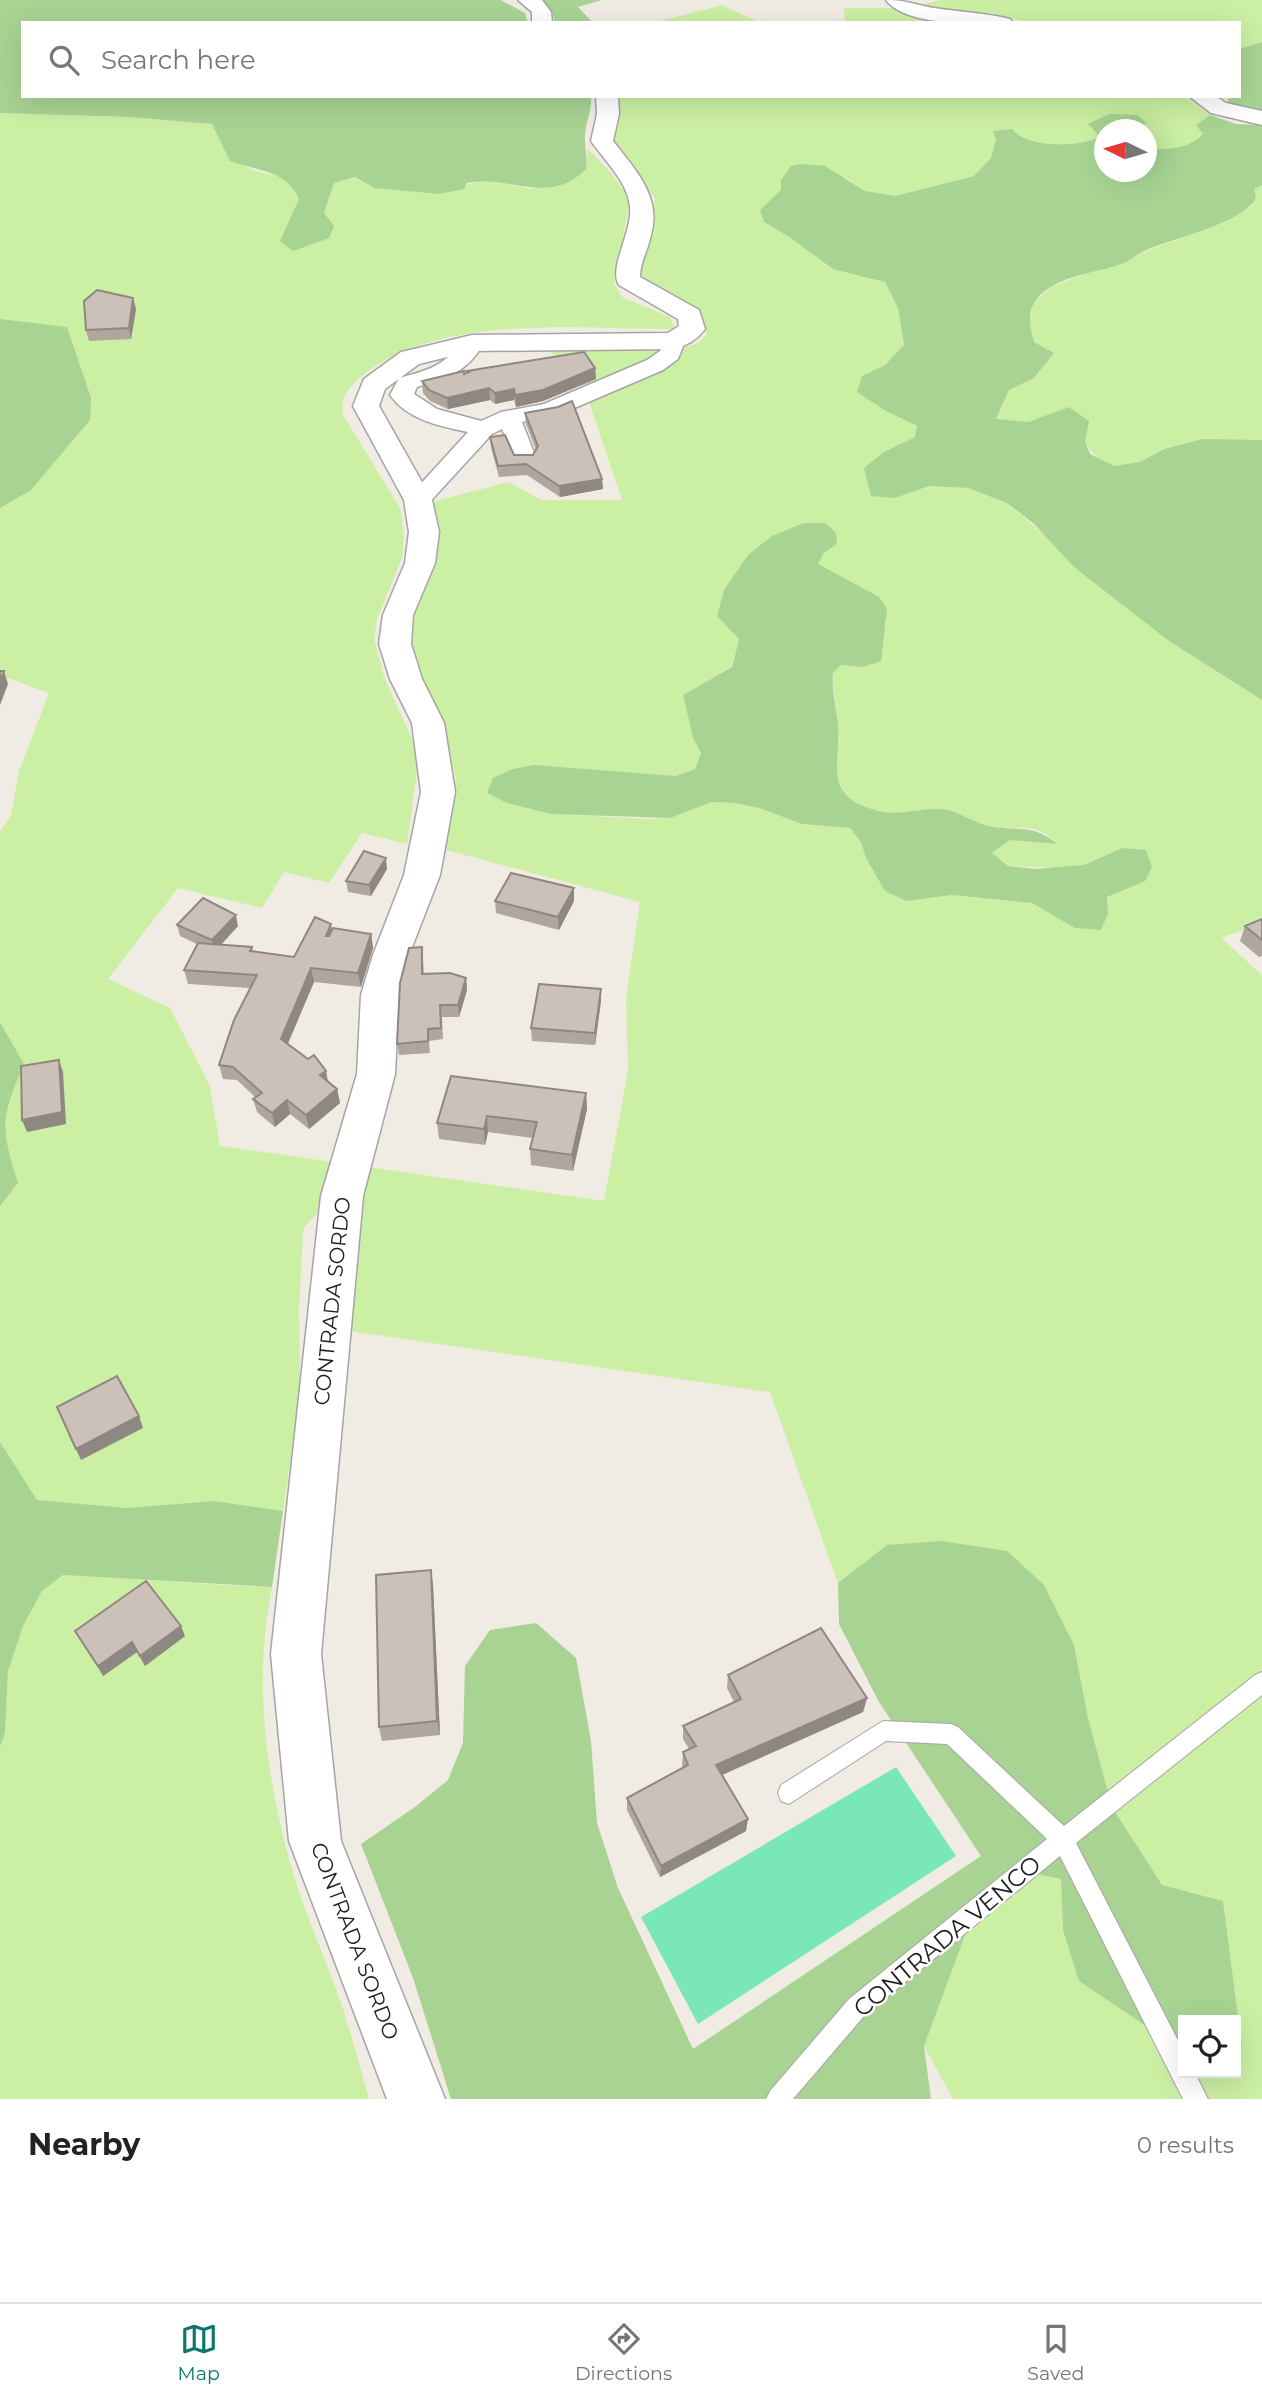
<!DOCTYPE html>
<html lang="en">
<head>
<meta charset="utf-8">
<style>
  :root { --surface:#fff; --page:#f6f6f6; --text:#222; --muted:#767676; --line:#e0e0e0; --accent:#0f766e }
  body { margin:0; font-family:Montserrat,sans-serif; background:var(--page); color:var(--text) }
  .controls { position:absolute; right:21px; bottom:21px; display:grid; overflow:hidden; border-radius:0px; box-shadow:0 7px 28px #0002 }
  .controls button { width:63px; height:63px; display:grid; place-items:center; padding:0; border:0; border-bottom:2px solid var(--line); background:var(--surface); color:var(--text); font:35px sans-serif }
  .compass { position:absolute; left:1094px; top:119px; width:63px; height:63px; border-radius:50%; background:var(--surface); box-shadow:0 7px 28px #0002; rotate:275deg }
  .list { margin:0; padding:0; list-style:none }
  h2 { display:flex; justify-content:space-between; align-items:center; height:91px; margin:0; padding:0 28px; font-size:30px }
  h2 small { font-size:23px; font-weight:400; color:var(--muted) }
  .icon { flex:none; width:38px; height:38px; fill:none; stroke:currentColor; stroke-width:2; stroke-linecap:round; stroke-linejoin:round }
  .map { position:relative; flex:none; width:1262px; height:2099px; overflow:hidden }
  .search { position:absolute; background:var(--surface); box-shadow:0 7px 28px #0002; left:21px; right:21px; top:21px; height:77px; display:flex; align-items:center; gap:18px; box-sizing:border-box; padding:0 24px; border-radius:0px; color:var(--muted); font-size:26px }
  .sheet { height:203px; background:var(--surface) }
  nav { display:flex; justify-content:space-around; align-items:center; box-sizing:border-box; height:98px; border-top:2px solid var(--line); background:var(--surface); font-size:19px; color:var(--muted) }
  nav a { display:grid; justify-items:center; gap:4px }
  nav .on { color:var(--accent) }
  .map>svg:first-child { display:block }
</style>
</head>
<body>
<div class="map">
<svg width="1262" height="2099" viewBox="0 0 1262 2099">
  <rect width="100%" height="100%" fill="#f0ebe3"/>
  <path fill="#cbefa3" fill-rule="evenodd" d="M940 0H1262V42L1239 49V23H1030L995 14 959 10 911 8 896 11 981 23H845L844 8H911Z
    M722 5 760 23 660 21Z
    M615 96H1184L1210 115 1196 125 1203 134C1188 150 1167 149 1147 149L1146 130 1136 129 1146 123 1089 125 1101 137C1085 144 1047 147 1030 142 1018 140 1006 134 993 132L996 139 991 158 974 176 895 196 865 191 845 177 781 190 764 222 865 275 885 282 898 308 904 345 885 365 862 376 886 411 917 426 915 437 884 452 895 498 929 486 968 488 1007 503 1169 641 1262 700V923L1221 938 1262 975V2099H953L924 2046 967 1930 1027 1872 1061 1879 1063 1930 1080 1981 1183 2051V2073H1236V2047L1242 2046 1223 1901 1162 1885 1112 1807 1088 1718 1074 1645 887 1545 838 1583 770 1392 342 1330 362 1167 304 1227 303 1233 299 1310 300 1393 283 1511 214 1501 127 1508 36 1500 0 1442V1206L18 1183C0 1126 1 1119 24 1064L0 1022V832L11 815 19 771 49 693 11 679 0 678V508L31 490 44 473 7 320 0 319V113L130 117 212 124C216 136 240 164 251 169 275 179 286 169 299 199L291 220 324 213 334 183 355 177 374 188 439 194 485 179 532 189 586 169 588 149 611 173 630 199 614 284 622 297 670 317 675 329C581 329 441 313 363 375 349 387 340 396 343 415L400 508 404 535 402 558 377 619 374 639 384 677 413 741 417 772 407 844 362 833 329 883 284 872 262 908 178 888 108 979 170 1008 210 1086 220 1146 604 1201 628 1071 626 998 640 902 439 848 456 779 440 718 404 658 431 502 509 482 541 500H622L589 402 578 380 546 347 690 346 698 343 707 335 702 322 640 284C640 254 651 227 655 198L610 135ZM824 553 818 564 887 622 863 667 841 665 833 672C832 688 836 700 837 715 841 760 820 794 877 811 900 818 923 807 947 810 961 812 975 824 991 827 1006 829 1026 825 1040 831 1045 833 1052 839 1057 843L1010 840 992 853 1008 866 1061 868 1084 865 1122 848 1125 888 1107 897 1108 914 1101 930 1076 928 1032 903 952 895 906 901 885 891 866 858 861 842 850 828 802 824 759 808 735 803 712 802 669 818 646 819 550 814 507 803 535 765 676 776 695 769 701 753 693 738 683 695 731 667 739 639 717 616 724 590 748 555Z
    M1262 185V440C1239 439 1185 442 1164 449 1155 452 1149 460 1140 462 1094 478 1084 440 1069 407L1028 422 996 420 1009 390 1034 378 1054 353 1034 342 1029 320 1033 304 1051 287 1093 271 1125 263 1141 253 1223 223 1251 207 1254 189Z
    M63 1575C133 1578 202 1585 272 1587 253 1679 266 1777 291 1866 305 1916 328 1963 344 2012 353 2041 361 2070 369 2099H0V1747L5 1733 8 1671 23 1626 42 1591Z"/>
  <path fill="#a8d393" d="M0 0H501L525 13 528 23H23V96H591C592 112 586 120 585 135 584 147 588 156 586 169 548 207 510 174 467 183L464 189 439 194 374 188 355 177 334 183 324 213 334 226 329 238 293 251 280 241 299 199C287 170 257 171 230 161L212 124 130 117 0 113Z
    M536 0H602L578 7 592 22 590 23H554C555 10 546 6 536 0Z
    M1262 42V111L1228 107V96H1239V49Z
    M1109 114 1137 115 1147 123 1136 129 1104 130V172H1146L1147 149C1167 149 1188 150 1203 134L1196 125 1210 115 1236 124 1262 125V185L1254 189 1256 198C1241 225 1171 238 1142 252 1136 255 1130 261 1124 263 1096 274 1049 275 1033 305 1027 317 1031 329 1034 342L1054 353 1034 378 1009 390 996 419 1028 422 1069 407 1089 421 1085 441 1090 454 1114 466 1140 462 1164 449 1203 439 1262 440V700L1169 641 1074 567 1034 524 1007 503 968 488 929 486 895 498 871 496 864 468 884 452 915 437 917 426 886 411 857 392 862 376 885 365 904 345 898 308 885 282 833 269 788 236 764 222 760 210 781 190V180L791 166 801 164 825 166 865 191 895 196 974 176 991 158 996 139 993 131 1012 129C1027 149 1080 147 1100 137L1088 124Z
    M0 319 67 327 91 398 90 420 31 490 0 508Z
    M804 523H825L836 533 837 544 824 553 818 564 879 597 887 609 881 661 863 667 841 665 833 673C831 691 837 708 838 726 840 768 823 796 878 811 901 817 924 806 948 810 962 813 975 824 993 827 1024 831 1031 824 1058 844L1010 840 992 853 1008 866 1035 869 1084 865 1122 848 1146 850 1152 867 1145 881 1107 897 1108 914 1101 930 1075 928 1032 903 952 895 906 901 885 891 866 858 861 842 850 828 802 824 759 808 735 803 712 802 670 818 550 814 507 803 487 793 493 778 513 769 535 765 676 776 695 769 701 753 693 738 683 695 732 667 739 639 717 616 724 590 748 555 772 536Z
    M0 1022 24 1064C1 1119 0 1126 18 1183L0 1206Z
    M0 1442 37 1500 127 1508 214 1501 283 1511 272 1587 63 1575 42 1591 23 1626 8 1671 5 1733 0 1747Z
    M941 1541 1007 1551 1044 1585 1074 1645 1088 1718 1112 1807 1162 1885 1223 1901 1242 2046 1236 2047V2020H1183V2051L1079 1981 1063 1930 1061 1879 1027 1872 967 1930 924 2046 931 2099H451L413 1978 361 1844 415 1807 448 1780 463 1743 465 1666 490 1630 536 1623 576 1658 591 1741 597 1823 618 1888 693 2049 981 1856 879 1702 839 1624 838 1583 887 1545Z"/>
  <path fill="#79e7b9" d="M896 1767 956 1856 698 2024 641 1917Z"/>
  <g fill="none" stroke-linecap="round" stroke-linejoin="round">
    <g stroke="#a5a5a5" stroke-width="2">
      <path id="service" d="M1262 1672V1695L1076 1843 1183 2050V2073H1195L1208 2099H1183L1060 1856 865 2015 793 2099H766L770 2091 849 1999 1047 1839 947 1744 886 1741 789 1804 781 1801 778 1793 781 1785 883 1721 951 1724 958 1727 1064 1826 1255 1675Z"/>
    </g>
    <g stroke="#a5a5a5" stroke-width="3">
      <path id="minor" d="M674 334 682 336 685 341 678 359 663 370 558 415 522 422 536 458 533 463 524 465 515 463 502 429 492 434 427 505 418 507 409 505 406 500 468 432C439 426 408 420 390 395L399 378C430 370 446 365 464 338H480L483 343C470 371 445 379 417 387L414 394 437 409 481 421 501 412 544 404 647 360 660 351 666 336Z"/>
    </g>
    <g stroke="#a5a5a5" stroke-width="3">
      <path id="tertiary" d="M518 0H542L551 12 552 23H532V12Z
        M886 0C907 0 915 5 934 8 960 12 985 13 1010 19L1013 23C982 23 907 28 886 0Z
        M596 96H618L619 114 613 141C637 172 663 198 650 239 647 252 640 263 640 277L699 310 705 329C698 339 686 346 674 349L472 351 419 364 385 389 379 406 432 500 439 532 435 563 413 615 411 644 422 679 444 723 455 792 440 875 409 955 399 995 395 1074 363 1196 321 1654 341 1841 445 2099H387L289 1841 271 1654 321 1196 357 1074 361 995 373 955 404 875 421 792 412 723 390 679 379 644 383 615 405 563 409 532 404 500 353 406 364 379 401 352 410 350 472 335 668 333 679 326 678 319 619 285C608 268 633 231 630 206 627 181 605 161 591 141L597 114Z
        M1189 96H1215L1226 103 1262 111V125L1211 113Z"/>
    </g>
    <use href="#service" fill="#fff" fill-rule="evenodd"/>
    <use href="#minor" fill="#fff" fill-rule="evenodd"/>
    <use href="#tertiary" fill="#fff" fill-rule="evenodd"/>
  </g>
  <path fill="#afa69e" d="M136 309 131 339 89 341 86 330Z
    M595 368 596 379 543 401 516 407 514 400 495 404 490 400 448 409 430 401 423 393 422 381 464 374 468 373 467 371Z
    M525 413 602 479 603 489 560 497 527 475 499 477 491 448 490 437 514 455H533L536 450 526 424Z
    M387 869 371 896 348 892 346 881Z
    M495 901H574L559 930 496 913Z
    M1262 919V956L1259 957 1240 941 1245 926Z
    M177 925 238 926 221 945 252 947 253 951 294 957 332 930 371 934 373 948 361 987 314 982 287 1044 326 1071 328 1081 337 1089 340 1103 309 1129 290 1114 275 1127 257 1112 253 1099 255 1097 237 1080 223 1079 219 1065 250 988 188 984 184 970 197 944 180 936Z
    M423 959 424 974 466 978 467 990 459 1017H442L443 1039 429 1041 430 1053 399 1055 397 1044Z
    M601 989V1001L595 1045 532 1041 531 1028Z
    M586 1093 587 1109 573 1171 531 1165 530 1149 533 1138 488 1132 485 1145 439 1139 437 1123Z
    M433 1585 440 1735 382 1741 379 1727Z
    M75 1631 185 1636 145 1666 137 1652 103 1676Z
    M728 1675 867 1698 863 1712 722 1775 746 1831 660 1877 627 1810V1798L683 1768 682 1765 683 1752 689 1749 683 1739V1726L734 1702 727 1688Z"/>
  <path fill="#8f8781" d="M133 298 136 309 131 339 129 328Z
    M595 368 596 379 543 401 516 407 515 395Z
    M489 388 490 400 448 409 447 398Z
    M514 389V400L495 404V393Z
    M602 479 603 489 560 497 559 486Z
    M4 671 8 684 0 705V682Z
    M386 858 387 869 371 896 369 885Z
    M574 888V901L559 930 558 917Z
    M236 915 238 926 214 952 212 940Z
    M331 924 333 938 326 936Z
    M371 934 373 948 361 987 358 973Z
    M311 968 314 982 284 1053 281 1039Z
    M466 978 467 990 459 1017 458 1005Z
    M601 989V1001L595 1045V1033Z
    M59 1060 63 1072 66 1124 27 1132 22 1120Z
    M326 1071 328 1085 320 1075Z
    M337 1089 340 1103 309 1129 306 1115Z
    M586 1093 587 1109 573 1171 572 1155Z
    M287 1100 290 1114 275 1127 272 1113Z
    M487 1116 488 1132 485 1145 484 1129Z
    M139 1416 143 1428 81 1460 76 1449Z
    M431 1570 433 1585 440 1735 437 1721Z
    M181 1626 185 1636 145 1666 140 1656Z
    M132 1642 137 1652 103 1676 98 1666Z
    M867 1698 863 1712 715 1778 716 1765Z
    M748 1819 746 1831 660 1877 661 1866Z"/>
  <path fill="#ccc1b8" stroke="#8f8781" stroke-width="2" d="M97 290 133 298 129 328 86 330 84 301Z
    M584 352 595 368 543 390 515 395 514 389 495 393 489 388 447 398 429 390 422 381 464 371V374L469 372 467 371Z
    M572 401 602 479 559 486 526 464 498 466 490 437 505 435 514 455H533L538 446 525 413 558 407Z
    M0 671H4L0 682Z
    M364 851 386 858 369 885 346 881Z
    M511 873 574 888 558 917 495 901Z
    M203 898 236 915 212 940 177 925Z
    M315 917 331 924 326 936H329L333 928 371 934 358 973 311 968 281 1039 308 1059 314 1055 326 1071 320 1075 337 1089 306 1115 287 1100 272 1113 253 1099 262 1093 233 1067 219 1065 234 1020 257 975 184 970 198 943 252 947 250 951 294 957Z
    M1262 919V940L1245 926Z
    M422 947V974L450 973 466 978 458 1005H440L441 1028 428 1029V1041L397 1044 400 983 409 948Z
    M539 984 601 989 595 1033 531 1028Z
    M59 1060 62 1112 22 1120 21 1066Z
    M451 1076 586 1093 572 1155 530 1149 537 1122 487 1116 484 1129 437 1123Z
    M117 1376 139 1416 76 1449 57 1407Z
    M431 1570 437 1721 379 1727 376 1575Z
    M146 1581 181 1626 140 1656 132 1642 98 1666 75 1631Z
    M821 1628 867 1698 716 1765 748 1819 661 1866 627 1798 688 1765 683 1752 696 1746 683 1726 741 1699 728 1675Z"/>
  <g text-anchor="middle" dominant-baseline="central" stroke-width="5" stroke-linejoin="round" paint-order="stroke">
    <g font-size="21" fill="#1e1e1e" stroke="#fff">
      <text transform="translate(332 1301) rotate(-84)">CONTRADA SORDO</text>
      <text transform="translate(355 1941) rotate(69)">CONTRADA SORDO</text>
    </g>
    <g font-size="24" fill="#1e1e1e" stroke="#fff">
      <text transform="translate(947 1936) rotate(-40)">CONTRADA VENCO</text>
    </g>
  </g>
</svg>
<div class="controls">
<button><svg class="icon" aria-label="locate" viewBox="0 0 24 24"><circle cx="12" cy="12" r="6"/><path d="M12 2v4M12 18v4M2 12h4M18 12h4"/></svg></button>
</div>
<svg class="compass" viewBox="-18 -18 36 36"><path d="M0-13l5 13h-10z" fill="#e53935"/><path d="M0 13l5-13h-10z" fill="#767676"/></svg>
<div class="search"><svg class="icon" aria-label="search" viewBox="0 0 24 24"><circle cx="10" cy="10" r="6"/><path d="M15 15l6 6"/></svg>Search here</div>
</div>
<section class="sheet">
<h2>Nearby<small>0 results</small></h2>
<ul class="list">
</ul>
</section>
<nav>
<a class="on"><svg class="icon" aria-label="map" viewBox="0 0 24 24"><path d="M3 6l6-2 6 2 6-2v14l-6 2-6-2-6 2zM9 4v14M15 6v14"/></svg>Map</a>
<a><svg class="icon" aria-label="directions" viewBox="0 0 24 24"><path d="M12 3l9 9-9 9-9-9zM9 14v-3h6M13 9l2 2-2 2"/></svg>Directions</a>
<a><svg class="icon" aria-label="saved" viewBox="0 0 24 24"><path d="M7 4h10v16l-5-4-5 4z"/></svg>Saved</a>
</nav>
</body>
</html>
